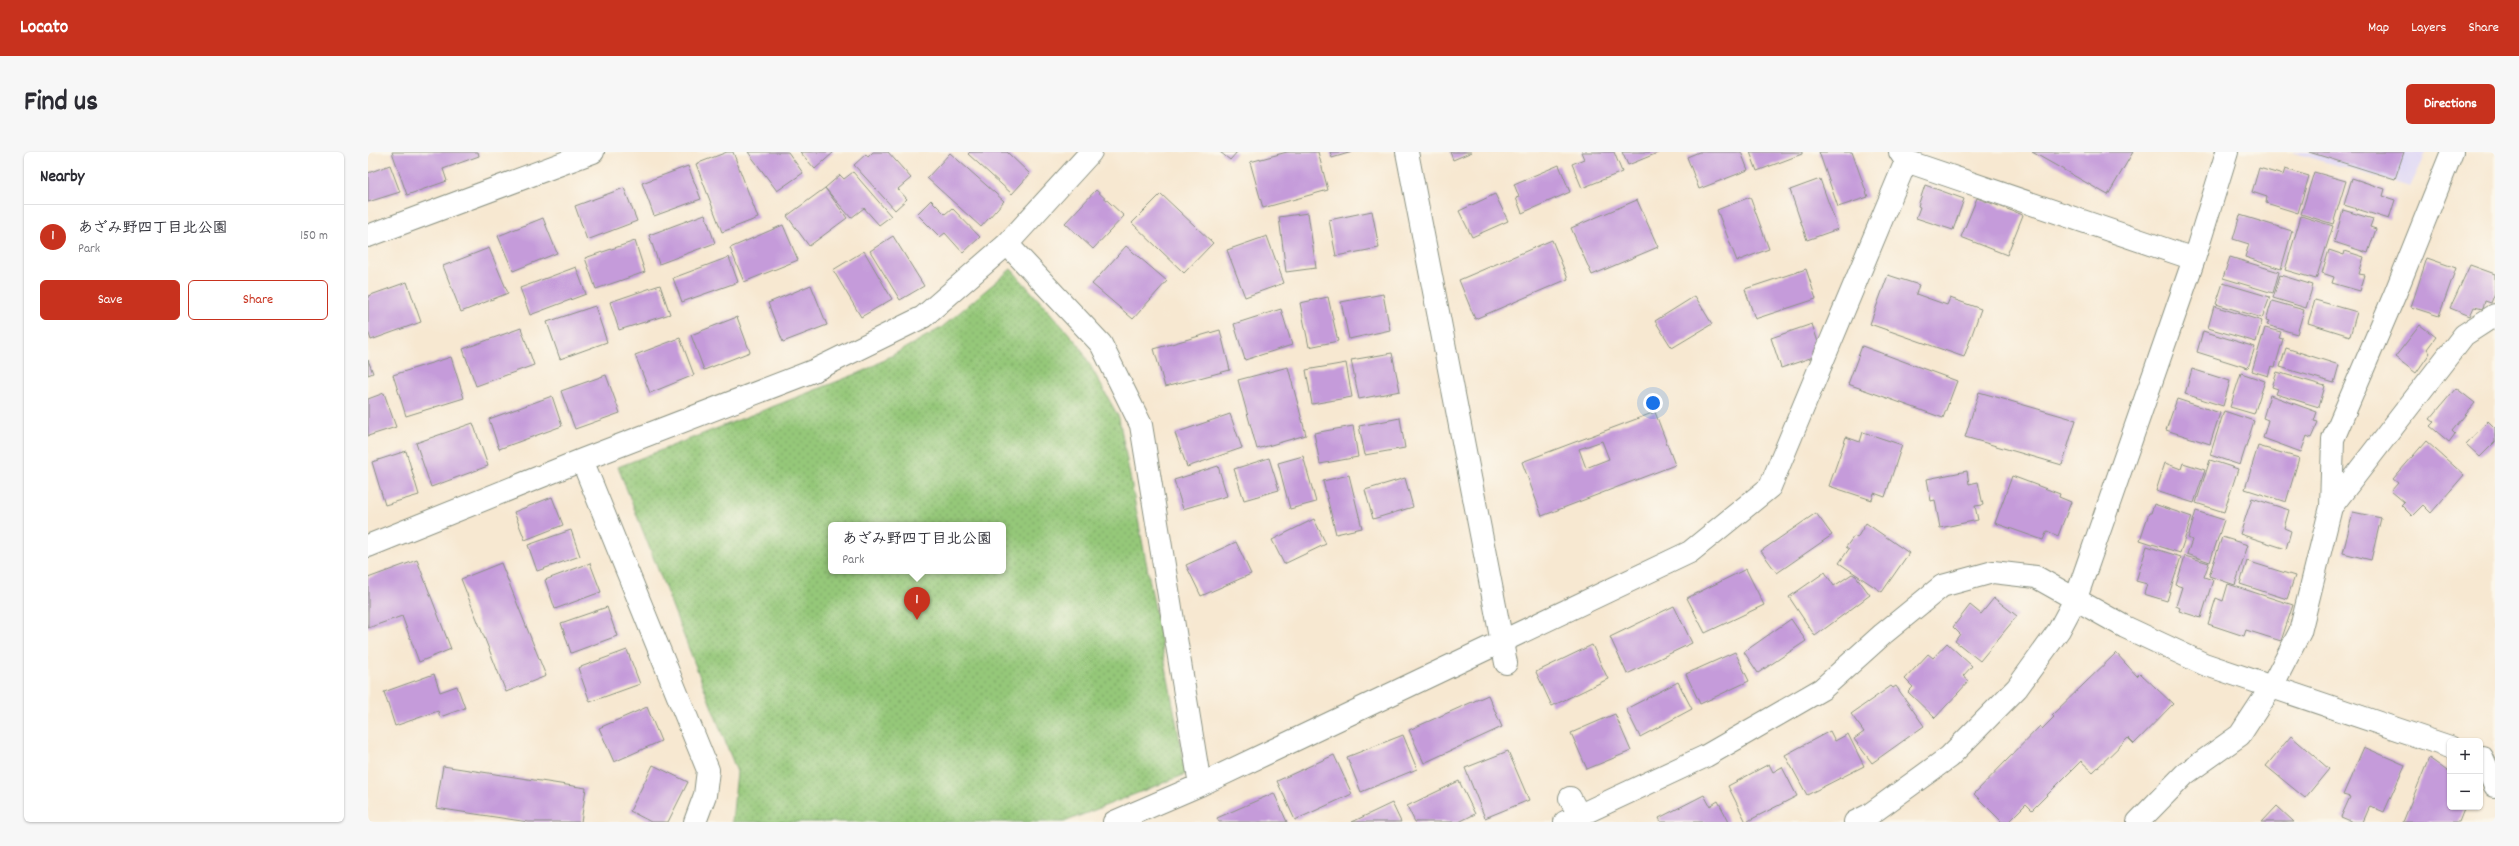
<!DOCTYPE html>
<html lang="en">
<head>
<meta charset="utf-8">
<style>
  :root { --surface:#fff; --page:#f7f7f7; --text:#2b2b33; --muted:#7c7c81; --line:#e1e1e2; --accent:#c8321e }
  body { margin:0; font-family:Dekko,"Klee One",sans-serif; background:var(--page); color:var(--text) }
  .controls { position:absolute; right:12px; bottom:12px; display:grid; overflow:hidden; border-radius:6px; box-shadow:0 1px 3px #0004 }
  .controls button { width:36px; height:36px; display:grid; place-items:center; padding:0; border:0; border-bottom:1px solid var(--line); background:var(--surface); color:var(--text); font:20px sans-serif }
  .you { position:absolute; left:1285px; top:251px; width:14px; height:14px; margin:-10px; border:3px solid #fff; border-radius:50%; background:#1a73e8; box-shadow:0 0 0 6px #1a73e833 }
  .badge { display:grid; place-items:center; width:26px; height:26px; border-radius:50%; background:var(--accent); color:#fff; font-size:13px; font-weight:700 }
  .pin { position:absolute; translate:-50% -33px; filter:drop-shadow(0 1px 2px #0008) }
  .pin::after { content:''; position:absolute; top:21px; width:14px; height:12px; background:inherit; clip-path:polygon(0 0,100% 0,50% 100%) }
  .popup { position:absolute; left:460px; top:370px; width:178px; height:52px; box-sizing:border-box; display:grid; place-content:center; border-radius:6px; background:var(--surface); filter:drop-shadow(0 1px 3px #0005); font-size:13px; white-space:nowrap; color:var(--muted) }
  .popup b { font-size:15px; color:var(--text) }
  .popup::after { content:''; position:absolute; left:50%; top:100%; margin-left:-8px; border:8px solid transparent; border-top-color:var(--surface) }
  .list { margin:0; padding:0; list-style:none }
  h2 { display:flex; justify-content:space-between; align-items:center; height:52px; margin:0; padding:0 16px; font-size:17px }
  h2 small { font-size:13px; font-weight:400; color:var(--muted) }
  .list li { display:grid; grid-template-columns:26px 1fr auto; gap:12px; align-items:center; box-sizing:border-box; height:64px; padding:0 16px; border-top:1px solid var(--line) }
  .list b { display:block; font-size:15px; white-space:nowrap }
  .list p { margin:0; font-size:13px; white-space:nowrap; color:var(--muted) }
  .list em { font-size:13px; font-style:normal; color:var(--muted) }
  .actions { display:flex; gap:8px; padding:12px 16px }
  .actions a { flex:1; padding:9px 0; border:1px solid var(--accent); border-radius:6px; text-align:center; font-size:14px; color:var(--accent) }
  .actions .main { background:var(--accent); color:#fff }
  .map { position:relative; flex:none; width:2127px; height:670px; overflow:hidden; border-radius:6px }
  header { display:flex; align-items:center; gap:24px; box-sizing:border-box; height:56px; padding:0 20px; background:var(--accent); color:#fff }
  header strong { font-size:19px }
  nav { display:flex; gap:22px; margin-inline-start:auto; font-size:14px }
  .intro { display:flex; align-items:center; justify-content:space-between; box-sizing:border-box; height:96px; padding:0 24px }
  h1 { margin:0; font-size:28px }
  .button { padding:10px 18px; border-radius:6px; background:var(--accent); color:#fff; font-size:14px; font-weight:700 }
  main { display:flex; gap:24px; padding:0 24px }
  aside { flex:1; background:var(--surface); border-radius:6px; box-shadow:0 1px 3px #0004 }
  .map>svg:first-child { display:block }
</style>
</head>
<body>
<header>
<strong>Locato</strong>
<nav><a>Map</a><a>Layers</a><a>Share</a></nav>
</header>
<div class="intro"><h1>Find us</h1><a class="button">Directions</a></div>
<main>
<aside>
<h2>Nearby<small></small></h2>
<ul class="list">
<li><span class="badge">1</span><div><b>あざみ野四丁目北公園</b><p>Park</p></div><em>150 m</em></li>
</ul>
<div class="actions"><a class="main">Save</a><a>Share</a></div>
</aside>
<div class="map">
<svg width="2127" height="670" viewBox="0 0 2127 670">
  <defs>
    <pattern id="park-dots" width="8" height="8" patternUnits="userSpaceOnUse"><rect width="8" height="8" fill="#95c879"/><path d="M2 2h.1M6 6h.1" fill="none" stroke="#79a464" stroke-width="1.8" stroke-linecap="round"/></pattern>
  </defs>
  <rect width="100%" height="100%" fill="#fbf7ec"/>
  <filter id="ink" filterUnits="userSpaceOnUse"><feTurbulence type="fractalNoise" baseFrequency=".025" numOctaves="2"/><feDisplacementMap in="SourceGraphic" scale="8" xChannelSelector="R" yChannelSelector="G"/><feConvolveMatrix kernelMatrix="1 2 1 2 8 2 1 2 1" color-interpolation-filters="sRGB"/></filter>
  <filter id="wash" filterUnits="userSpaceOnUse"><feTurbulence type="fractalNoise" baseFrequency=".012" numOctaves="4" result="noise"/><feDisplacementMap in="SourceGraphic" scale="16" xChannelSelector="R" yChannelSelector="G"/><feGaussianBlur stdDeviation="0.9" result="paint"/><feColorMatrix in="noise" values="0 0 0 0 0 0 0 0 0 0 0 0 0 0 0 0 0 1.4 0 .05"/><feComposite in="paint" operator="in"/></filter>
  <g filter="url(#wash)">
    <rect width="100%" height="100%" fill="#f7e8d1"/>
    <path fill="#ddd5f6" d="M1924 0H2059L2042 35Z"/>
    <path fill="url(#park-dots)" stroke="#5a8256" fill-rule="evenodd" d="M643 117 711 193 751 266 818 622 696 670H364L369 620 250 315 496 219 573 176ZM463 373H635V419H463Z"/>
    <g id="blocks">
      <path fill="#c59bda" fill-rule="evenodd" d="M24 0H110L111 4 75 17 79 29 39 43Z
        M359 0H365L390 66 354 80 328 12Z
        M380 0H420L435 21 409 39Z
        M432 0H466L447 17Z
        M505 0H520L543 26 530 37 539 47 527 58 486 13 498 2 500 5Z
        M602 0H639L662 22 644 42 600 2Z
        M852 0H869L862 8Z
        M919 0H950L960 38 895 56 882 10Z
        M962 0H984L964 6Z
        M1082 0H1104L1085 8Z
        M1213 0H1246L1254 20 1214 36 1204 12 1216 7Z
        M1254 0H1292L1260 13Z
        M1331 0H1373L1380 18 1331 37 1319 5Z
        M1382 0H1434V2L1389 19Z
        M1451 0H1484L1500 45 1470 55Z
        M1664 0H1765L1740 43Z
        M1941 0H2036L2027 27Z
        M582 1 636 49 613 75 559 26Z
        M22 13 32 40 0 50V21Z
        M1191 13 1202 40 1154 61 1148 46 1151 45 1146 32Z
        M320 14 333 47 286 64 274 31Z
        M1891 16 1915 23 1917 17 1941 24 1930 61 1898 51 1899 45 1884 40Z
        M485 20 523 64 511 73 496 56 483 66 457 36 472 23 476 27Z
        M1946 20 1978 29 1965 72 1933 62Z
        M1984 26 2017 37 2015 44 2027 48 2021 67 1976 53Z
        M1452 27 1470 77 1439 88 1422 38Z
        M1557 33 1596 47 1585 78 1548 66 1552 55 1550 54Z
        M256 36 269 69 219 88 207 54Z
        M457 36 479 66 441 94 419 64Z
        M728 38 756 64 725 97 697 71Z
        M793 42 845 91 816 121 764 71Z
        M1127 42 1140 69 1104 85 1091 59Z
        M1382 45 1401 97 1369 109 1349 58Z
        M1609 46 1655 63 1639 103 1593 85Z
        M563 48 577 62 584 56 612 85 595 101 577 81 572 85 549 62Z
        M1269 48 1290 95 1224 123 1203 76Z
        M1975 58 2005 67 2002 75 2008 77 2000 101 1966 90Z
        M1004 59 1011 96 968 104 961 68Z
        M940 61 948 116 918 120 911 65Z
        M337 62 347 91 291 112 281 83Z
        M1872 63 1924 79 1913 117 1877 105 1881 92 1865 87Z
        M1933 64 1965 74 1948 127 1917 118Z
        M175 66 189 101 145 119 130 84Z
        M415 73 430 108 376 130 362 96Z
        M525 84 556 134 532 148 502 99Z
        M899 84 916 131 877 145 859 98Z
        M1184 88 1200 127 1107 167 1091 128Z
        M267 89 277 120 228 137 217 106Z
        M758 94 799 129 765 167 724 132Z
        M121 96 140 141 93 160 75 114Z
        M1961 98 1976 103 1977 99 1996 105 1991 122 1997 123 1992 139 1964 131 1966 125 1954 121Z
        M496 99 524 147 493 165 465 118Z
        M361 105 370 130 314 150 305 126Z
        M1862 105 1911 120 1905 141 1855 126Z
        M2059 106 2088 116 2071 164 2043 155Z
        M2102 113 2127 122V141L2123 151 2117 149 2115 157 2106 155 2102 164 2082 156Z
        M208 115 218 142 162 163 152 136Z
        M1438 117 1448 147 1387 167 1377 137Z
        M1520 123 1551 133 1548 142 1579 153 1582 146 1613 157 1596 205 1502 172Z
        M1912 123 1945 133 1938 156 1905 146Z
        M39 130 53 170 3 188 0 179V144Z
        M1855 131 1902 145 1894 166 1848 152Z
        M292 133 302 162 251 178 242 150Z
        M443 133 459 173 415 190 400 151Z
        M1015 142 1022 178 981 187 973 150Z
        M1327 144 1344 172 1304 196 1287 169Z
        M960 145 970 189 941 195 932 151Z
        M1947 148 1989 160 1982 184 1940 171Z
        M1904 149 1936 158 1929 182 1899 173 1901 169 1898 168Z
        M227 154 239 190 192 207 179 170Z
        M1846 154 1894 169 1888 190 1840 176Z
        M913 157 924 193 877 208 866 172Z
        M369 165 382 200 336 218 323 183Z
        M1444 172 1454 202 1413 216 1403 186Z
        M2052 173 2068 185 2059 197 2062 201 2048 221 2027 205Z
        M153 176 166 213 108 234 95 197Z
        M1897 176 1913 180 1911 186 1915 187 1907 215 1903 214 1900 224 1884 219Z
        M852 178 862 218 797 235 786 197Z
        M1835 179 1887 195 1880 216 1829 200Z
        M312 186 326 223 282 241 267 203Z
        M1494 194 1589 229 1575 266 1480 232Z
        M1918 196 1971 213 1966 231 1912 215Z
        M1024 201 1032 239 991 247 983 208Z
        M83 205 96 246 38 264 25 223Z
        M0 208 5 221 0 223Z
        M978 211 984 245 944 252 938 218Z
        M920 215 938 283 889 297 870 228Z
        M1824 217 1862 229 1855 254 1817 242Z
        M1909 220 1957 234 1951 255 1908 242 1910 237 1904 235Z
        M1873 221 1897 229 1886 262 1862 255Z
        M238 223 252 261 207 277 193 239Z
        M2088 236 2107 251 2084 279 2087 282 2081 290 2062 274 2066 270 2062 267Z
        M1611 240 1708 268 1694 313 1597 285Z
        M16 241 28 275 0 284V247Z
        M1902 243 1949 260 1946 269 1950 270 1943 286 1939 284 1933 300 1895 286 1900 268 1895 266Z
        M184 244 194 274 131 297 121 267Z
        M1809 247 1852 261 1842 292 1798 278Z
        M1856 259 1886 269 1872 313 1842 303Z
        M1287 260 1307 313 1174 364 1154 310ZM1234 289 1241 307 1218 316 1211 297Z
        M862 262 874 296 819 315 807 281Z
        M1032 266 1037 296 997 303 991 274Z
        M2120 269 2127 276V290L2112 305 2098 292Z
        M105 271 120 314 63 335 48 291Z
        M985 274 990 305 952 312 946 281Z
        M1495 280 1534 293 1517 345 1506 341 1504 348 1461 334 1478 285 1492 290Z
        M2058 289 2096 323 2063 361 2055 353 2044 364 2033 353 2036 350 2023 339 2030 331 2025 327Z
        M1890 294 1931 306 1918 350 1877 337Z
        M38 299 51 343 17 353 4 310Z
        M935 304 948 350 922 357 910 311Z
        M901 306 911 338 876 348 866 317Z
        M1842 308 1870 317 1856 360 1828 351Z
        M1797 311 1813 317 1815 311 1837 318 1826 351 1788 339Z
        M850 314 859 344 815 357 806 328Z
        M1599 319 1601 332 1610 330 1615 353 1607 354 1610 368 1572 376 1567 348 1563 349 1559 327Z
        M981 323 994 376 968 382 955 329Z
        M1644 324 1692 342 1691 345 1703 350 1690 384 1679 379 1675 388 1627 371Z
        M1037 326 1045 355 1005 367 997 338Z
        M184 345 195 373 157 388 146 360Z
        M1884 346 1921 358 1916 376 1923 379 1918 397 1872 382Z
        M1786 352 1824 365 1812 401 1772 388 1781 361H1783Z
        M1828 359 1856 368 1842 410 1819 402 1824 388 1820 386Z
        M1985 360 2013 366 2003 408 1975 401Z
        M1448 361 1464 383 1409 421 1393 399Z
        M946 367 958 392 916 412 904 388Z
        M1498 371 1541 401 1514 440 1471 411 1481 397 1478 395 1486 384 1489 386Z
        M203 378 212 404 169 419 160 393Z
        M1854 385 1880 393 1867 433 1841 424Z
        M868 390 883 422 833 444 818 413Z
        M1779 394 1813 405 1799 449 1776 442 1779 432 1768 429Z
        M1817 404 1841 411 1836 425 1845 428 1833 466 1811 459 1812 456 1808 454 1814 435 1808 433Z
        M49 408 83 497 51 510 34 464 0 476V426Z
        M1879 409 1927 424 1919 447 1872 432Z
        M133 411 178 524 138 540 93 427Z
        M222 411 233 440 187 457 177 428Z
        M1378 417 1396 453 1337 481 1319 446Z
        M1457 420 1466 434 1484 422 1488 424 1502 443 1447 484 1421 445Z
        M1860 432 1925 453 1913 489 1878 478 1876 484 1840 472 1848 446 1855 449Z
        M1626 446 1649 464 1612 509 1587 489 1592 482 1585 475 1602 453 1613 462Z
        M1306 454 1324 491 1259 522 1242 485Z
        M239 455 249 484 203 501 193 471Z
        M1423 467 1438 489 1390 521 1376 500Z
        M1579 491 1604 514 1595 524 1601 529 1567 566 1540 540 1545 535 1537 527 1560 502 1565 506Z
        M1224 493 1240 527 1184 554 1168 520Z
        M259 498 272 532 222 550 210 516Z
        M1367 500 1381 529 1332 552 1318 522Z
        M1748 501 1769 524 1772 521 1805 552 1766 592 1760 586 1725 620 1713 609 1664 658 1658 652 1640 670H1634L1606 642 1672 574 1674 577 1686 565 1684 563Z
        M66 522 72 540 89 534 97 556 72 565 70 559 27 574 16 540Z
        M1310 530 1324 557 1272 585 1258 557Z
        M1523 534 1525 536 1528 534 1556 574 1504 611 1486 587 1496 580 1483 562Z
        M1120 543 1134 575 1056 611 1041 578Z
        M279 555 293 589 246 610 231 576Z
        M1247 562 1263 599 1219 617 1203 581Z
        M1462 579 1467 589 1480 582 1496 614 1439 643 1417 603Z
        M1035 583 1049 617 993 640 979 605Z
        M1923 584 1961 617 1937 646 1898 614Z
        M1996 595 2037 613 2016 660 2002 654 1995 670H1985L1973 665 1982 645 1975 643Z
        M1140 599 1161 648 1117 666 1097 616Z
        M966 603 984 642 927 668 909 629Z
        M2061 606 2082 621V655H2097L2091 670H2035Z
        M1401 612 1405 620 1414 615 1429 644 1378 670 1360 634Z
        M285 613 320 630 300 670H283L262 659Z
        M75 614 218 636 213 670H160L68 656Z
        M1091 629 1107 662 1091 670H1047L1039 654Z
        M906 641 919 670H851L849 666Z
        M1336 643 1342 654 1350 649 1361 670H1293L1291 666Z
        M1024 651 1033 670H984Z
        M1909 654 1926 670H1894Z"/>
    </g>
  </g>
  <g filter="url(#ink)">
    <use href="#blocks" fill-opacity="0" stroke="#8b9282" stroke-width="1"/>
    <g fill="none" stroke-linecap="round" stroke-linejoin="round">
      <g stroke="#8b9282" stroke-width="24">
        <path id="minor" d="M1039 0 1138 511
          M1532 0 1538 9 1826 107
          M0 84 225 0
          M639 92 733 192 773 273 832 633
          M214 308 340 618 337 643 327 670
          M1963 355 2096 183 2127 163
          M0 394 214 308 445 219 555 165 639 92 723 0
          M2114 605 2127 634
          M1202 646 1211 663
          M746 670 832 633 1322 400 1402 335 1538 9
          M1197 670 1338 604 1454 537 1515 482 1574 434 1625 420 1668 425 1757 475 1836 512 2082 595
          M1487 670 1501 663 1581 605 1649 536 1691 478 1708 446 1826 107 1859 0
          M1770 670 1817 622 1872 583 1904 534 1932 480 1963 355 1965 287 2027 142 2084 0"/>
      </g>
      <use href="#minor" stroke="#fff" stroke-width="22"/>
    </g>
  </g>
</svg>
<div class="controls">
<button>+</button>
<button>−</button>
</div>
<div class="you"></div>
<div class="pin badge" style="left:549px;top:468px">1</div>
<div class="popup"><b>あざみ野四丁目北公園</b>Park</div>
</div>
</main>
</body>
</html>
